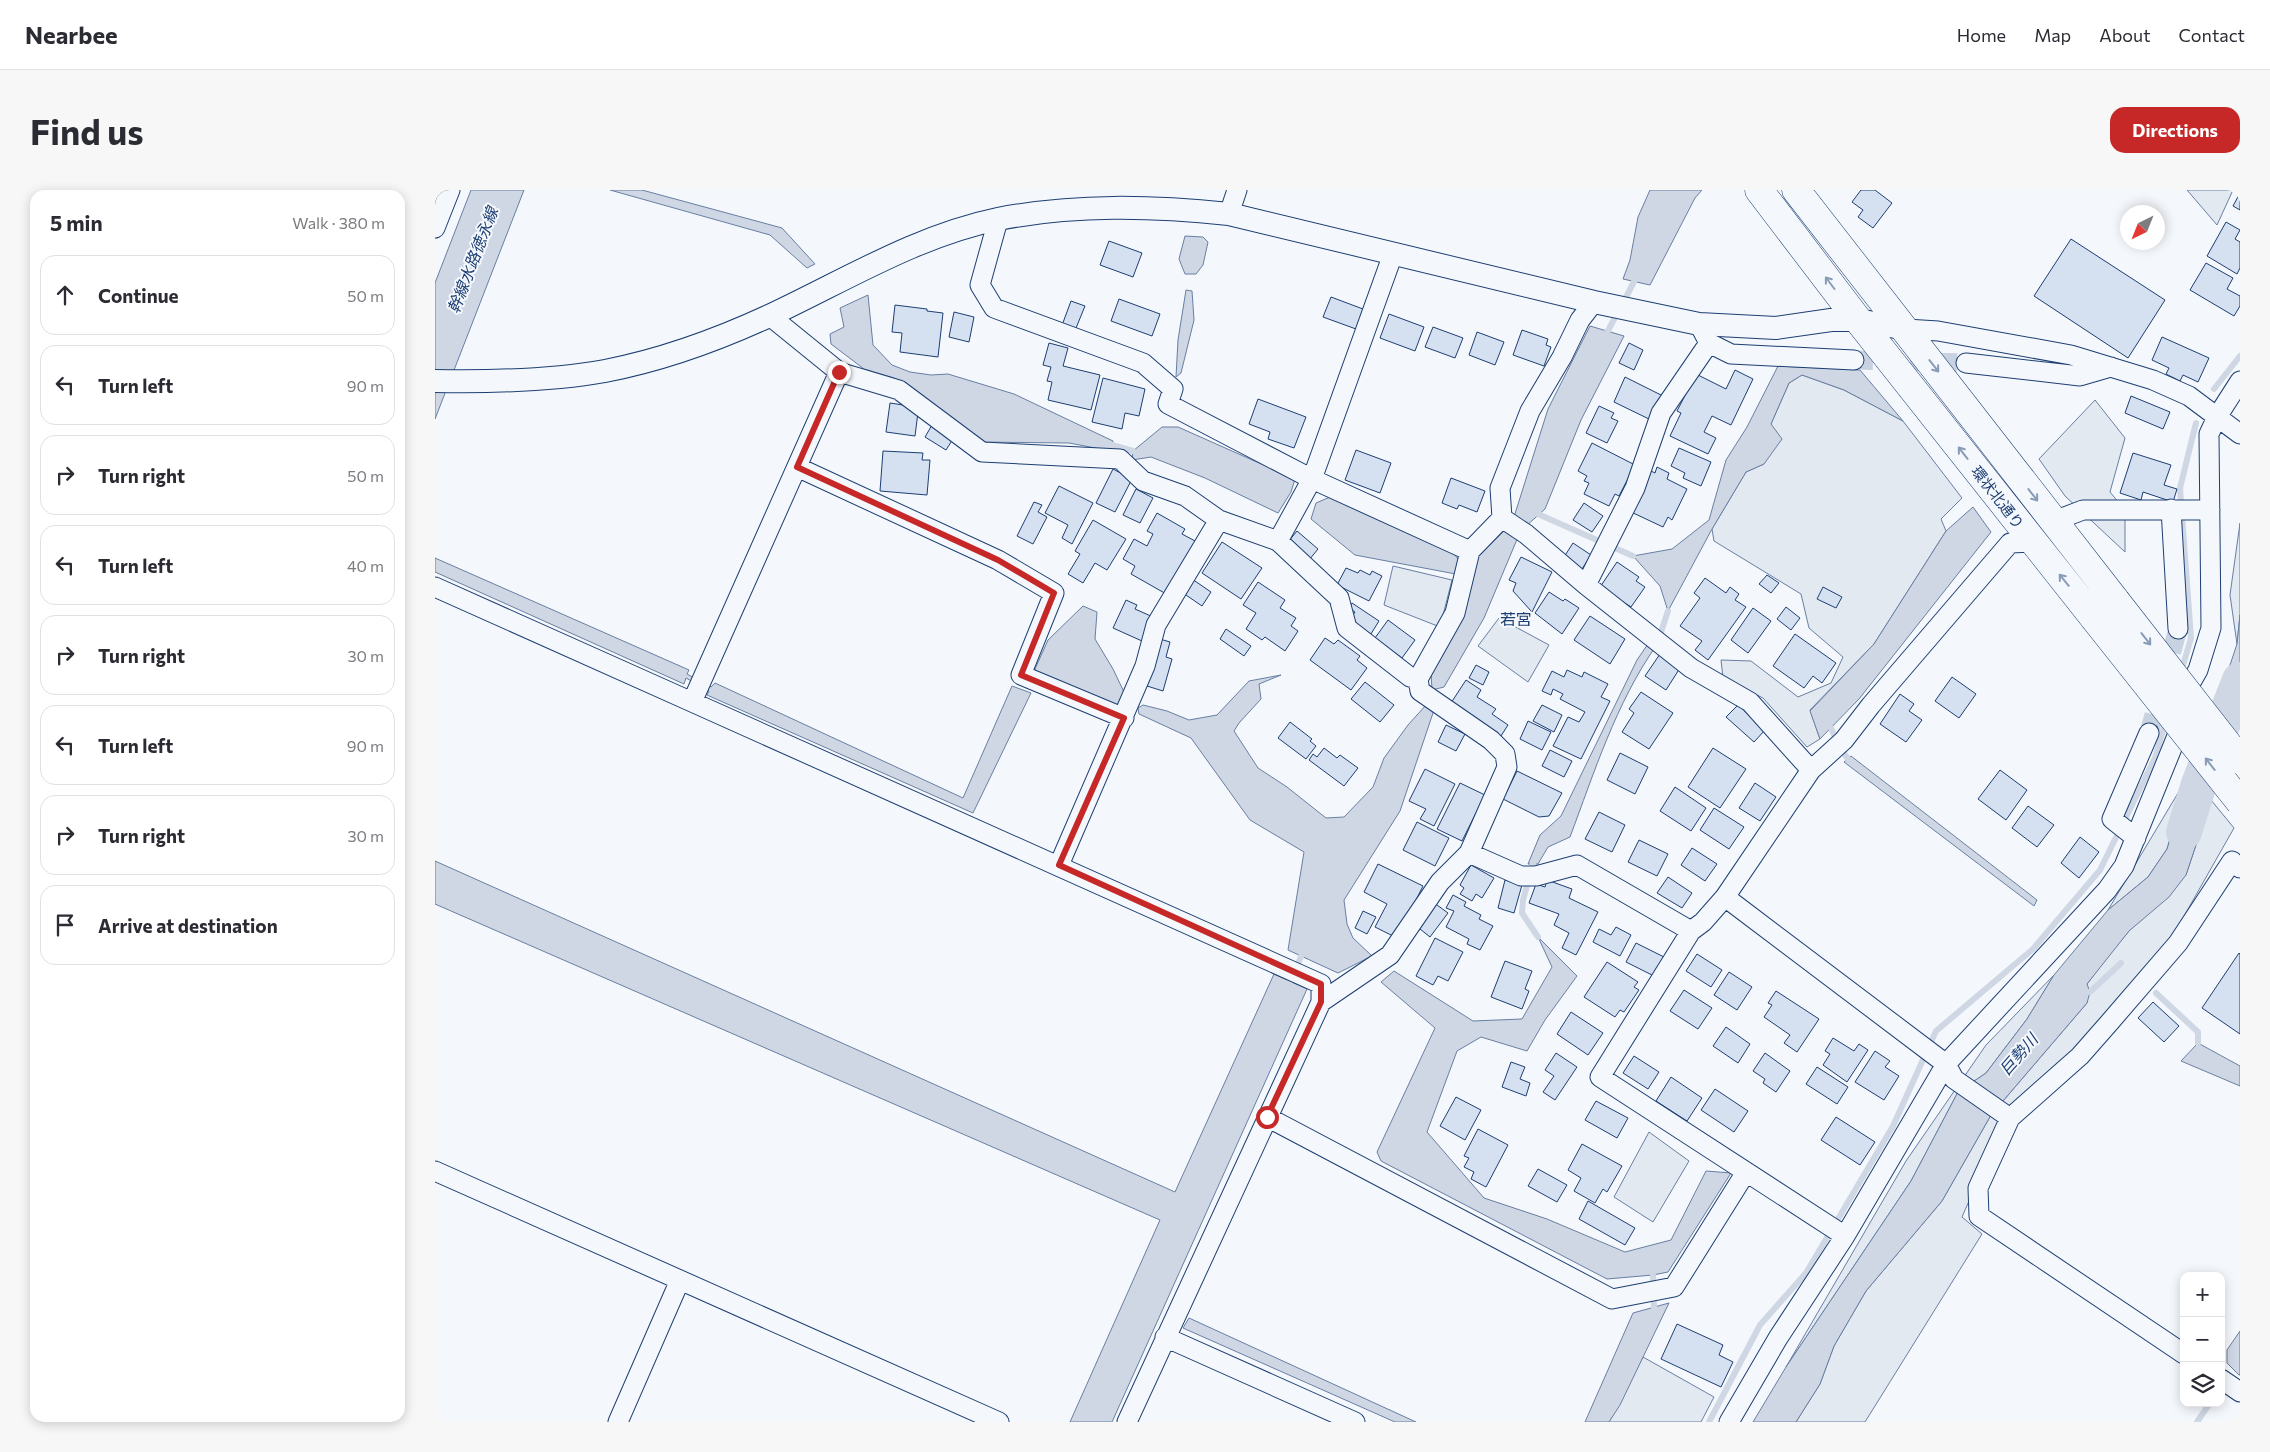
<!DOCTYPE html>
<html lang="en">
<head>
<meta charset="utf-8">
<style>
  :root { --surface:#fff; --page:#f7f7f7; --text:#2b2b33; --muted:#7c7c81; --line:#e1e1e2; --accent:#c62828 }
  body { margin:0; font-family:Commissioner,"Noto Sans JP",sans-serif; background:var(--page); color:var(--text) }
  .controls { position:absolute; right:15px; bottom:15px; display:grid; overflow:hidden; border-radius:10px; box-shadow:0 2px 12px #0003 }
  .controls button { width:45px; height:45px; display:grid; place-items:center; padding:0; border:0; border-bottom:1px solid var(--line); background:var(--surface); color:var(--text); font:25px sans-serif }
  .compass { position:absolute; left:1685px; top:15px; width:45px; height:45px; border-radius:50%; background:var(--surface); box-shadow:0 2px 12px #0003; rotate:223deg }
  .stop { position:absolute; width:15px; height:15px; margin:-11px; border:4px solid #c62828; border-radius:50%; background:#fff }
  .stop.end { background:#c62828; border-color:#fff; box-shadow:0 1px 5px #0008 }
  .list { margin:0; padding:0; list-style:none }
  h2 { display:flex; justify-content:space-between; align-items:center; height:65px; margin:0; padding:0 20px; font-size:21px }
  h2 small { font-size:16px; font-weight:400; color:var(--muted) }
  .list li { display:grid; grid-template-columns:32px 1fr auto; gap:15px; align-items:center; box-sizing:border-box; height:80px; margin:0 10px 10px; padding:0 10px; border:1px solid var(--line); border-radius:15px }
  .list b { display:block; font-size:19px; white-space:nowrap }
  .list em { font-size:16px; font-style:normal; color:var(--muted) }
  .icon { flex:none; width:28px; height:28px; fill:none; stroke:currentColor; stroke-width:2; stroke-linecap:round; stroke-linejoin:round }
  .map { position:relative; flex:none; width:1805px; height:1232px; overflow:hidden; border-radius:15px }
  header { display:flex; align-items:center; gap:30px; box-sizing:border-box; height:70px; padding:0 25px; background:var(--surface); border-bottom:1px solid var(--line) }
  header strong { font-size:24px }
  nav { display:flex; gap:28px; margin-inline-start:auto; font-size:18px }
  .intro { display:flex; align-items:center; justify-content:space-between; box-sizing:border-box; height:120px; padding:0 30px }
  h1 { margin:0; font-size:35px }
  .button { padding:12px 22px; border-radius:15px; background:var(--accent); color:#fff; font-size:18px; font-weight:700 }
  main { display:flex; gap:30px; padding:0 30px }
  aside { flex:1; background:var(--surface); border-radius:15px; box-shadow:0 2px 12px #0003 }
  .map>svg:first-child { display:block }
</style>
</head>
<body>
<header>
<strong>Nearbee</strong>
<nav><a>Home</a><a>Map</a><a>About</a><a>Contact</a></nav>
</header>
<div class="intro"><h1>Find us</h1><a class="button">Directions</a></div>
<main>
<aside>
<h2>5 min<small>Walk · 380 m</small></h2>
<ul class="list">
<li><svg class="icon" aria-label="ahead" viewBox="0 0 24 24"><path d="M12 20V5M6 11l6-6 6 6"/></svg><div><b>Continue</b></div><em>50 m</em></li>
<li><svg class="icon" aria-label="left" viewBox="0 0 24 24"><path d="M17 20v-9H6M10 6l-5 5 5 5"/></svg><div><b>Turn left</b></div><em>90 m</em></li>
<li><svg class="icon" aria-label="right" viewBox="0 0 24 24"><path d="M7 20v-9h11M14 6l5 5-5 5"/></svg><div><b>Turn right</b></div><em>50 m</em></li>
<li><svg class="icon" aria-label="left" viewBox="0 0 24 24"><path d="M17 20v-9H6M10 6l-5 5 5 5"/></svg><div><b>Turn left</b></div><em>40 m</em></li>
<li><svg class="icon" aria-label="right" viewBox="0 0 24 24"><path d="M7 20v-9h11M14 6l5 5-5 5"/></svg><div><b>Turn right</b></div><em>30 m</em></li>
<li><svg class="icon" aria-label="left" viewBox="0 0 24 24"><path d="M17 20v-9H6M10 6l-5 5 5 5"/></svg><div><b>Turn left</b></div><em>90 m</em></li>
<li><svg class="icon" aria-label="right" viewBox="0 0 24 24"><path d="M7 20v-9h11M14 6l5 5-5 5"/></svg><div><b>Turn right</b></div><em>30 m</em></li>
<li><svg class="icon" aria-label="arrive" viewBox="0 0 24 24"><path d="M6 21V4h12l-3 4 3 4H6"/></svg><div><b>Arrive at destination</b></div></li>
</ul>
</aside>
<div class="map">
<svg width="1805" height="1232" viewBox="0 0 1805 1232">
  <rect width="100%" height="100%" fill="#f4f7fb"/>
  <path fill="#e3e9f0" stroke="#687fa3" d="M1752 0H1798L1782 35Z
    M1367 185 1409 200 1468 231 1527 308 1506 329 1511 341 1439 454 1375 520 1385 549 1372 557 1328 508 1288 488 1286 470 1316 471 1363 507 1396 493 1408 467 1374 438 1366 404 1279 351 1277 339 1311 282 1329 274 1336 234 1354 193Z
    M1660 210 1690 248 1675 302 1690 320V362L1630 306 1604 269Z
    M1805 333V425L1802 454 1795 405Z
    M958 376 1017 390 1005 437 949 415Z
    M1064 428 1114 455 1093 492 1043 456Z
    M1755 583 1732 659 1713 687 1673 720Z
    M1776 610 1799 638 1740 742 1647 852 1571 926 1527 1027 1547 1044 1430 1232H1361L1385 1194 1399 1156 1431 1101 1507 1011 1556 925 1652 813V794L1674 765 1694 741 1751 685Z
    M1619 785 1592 829 1551 883 1523 902 1476 991 1351 1177 1471 971 1551 855Z
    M1214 942 1254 971 1218 1032 1179 1007Z
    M1208 1167 1279 1207 1266 1232H1174Z"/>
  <path fill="#cfd7e4" stroke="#687fa3" d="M36 0H89L0 229V93Z
    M175 0H207L347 38 380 74 372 78 335 45Z
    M1215 0H1267L1260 8 1215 95 1188 89 1195 70 1203 27Z
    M750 46 768 47 773 52 768 75 761 84H750L744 69Z
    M751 100 757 101 759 130 746 183 741 187 743 150Z
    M433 105 438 155 457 175 475 182 496 185 513 184 579 204 678 251 676 261 634 253 544 252 502 217 459 188 429 179 396 154 395 144 409 137 405 118Z
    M1155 136 1189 146 1146 230 1110 319 1090 337 1079 327 1113 219Z
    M1343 176 1425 180 1468 231 1409 200 1367 185 1354 193 1336 234 1347 249 1329 274 1311 282 1277 339 1233 421 1225 396 1198 366 1237 359 1274 330 1291 270 1312 237Z
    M727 237H743L860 289 856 302 843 323 770 288 716 267 697 270 698 261Z
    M895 307 1019 364 1028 375 1026 385 920 365 876 329 881 313Z
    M1538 317 1556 342 1424 509 1385 549 1375 521 1439 454 1511 341Z
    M1069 341 1083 347 1049 428 1009 497 997 500 996 482 1039 371Z
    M0 368 254 480 252 484 276 497 280 493 528 608 577 496 596 503 538 623 272 505 274 501 251 488 249 494 0 382Z
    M648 416 662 422 660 449 678 479 689 502 687 510 679 518 602 483 600 479 613 450Z
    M1805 425V533L1784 508 1802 454Z
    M1215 451 1221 456C1181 513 1159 583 1135 647L1113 657 1103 674H1093L1105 645 1126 626 1202 470Z
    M846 485 824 494 826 509 804 533 799 541 823 578 852 597 891 628 909 627 938 597 949 568 973 535 991 515 999 520 965 621 909 710 912 734 918 748 937 766 903 783 853 760 869 662 815 630 756 548 704 524 703 518 708 515 732 521 754 530 782 525 814 491Z
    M1416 566 1602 710 1599 716 1409 572Z
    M1755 583 1776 610 1751 685 1734 707 1694 741 1652 794 1655 802 1652 813 1556 925 1507 1011 1431 1101 1399 1156 1385 1194 1361 1232H1318L1351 1177 1476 991 1523 902 1551 883 1592 829 1619 785 1673 720 1713 687 1732 659Z
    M0 671 740 1002 839 784 872 799 677 1232H635L725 1030 0 714Z
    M1103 747 1142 786 1110 830 1092 861 1046 847 1022 861 992 942 1049 1008 1112 1029 1190 1062 1236 1050 1271 981 1296 983 1233 1082 1218 1085 1172 1089 946 971 942 962 1000 838 946 792 959 781 1038 831 1087 829 1117 777Z
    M1763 853 1805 876V896L1746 871Z
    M1234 1113 1185 1215 1174 1232H1150L1198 1123Z
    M754 1128 981 1232H960L748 1138Z
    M1805 1141V1185H1804L1792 1173V1160Z"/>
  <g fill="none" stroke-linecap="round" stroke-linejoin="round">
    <path stroke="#cfd7e4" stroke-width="6" d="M1188 113 1203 84
      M1169 148 1183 122
      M1779 199 1805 166
      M677 255 698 261
      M1103 324 1198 366
      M1222 449 1226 442 1233 421
      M1746 482 1756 448 1745 298 1761 233
      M1396 538 1404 556 1413 569
      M1098 674 1088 710 1087 723 1103 747
      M855 791 870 758
      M1649 802H1655L1686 773
      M1721 803 1763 842V853
      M1218 1085 1219 1118
      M1274 1232 1325 1135 1371 1083 1458 936 1501 841 1598 759 1665 680 1720 568 1731 530
      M1762 1232 1775 1213"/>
    <path stroke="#cfd7e4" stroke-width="36" d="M1749 642 1764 594 1805 490"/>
  </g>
  <path fill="#d5e0f0" stroke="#1d3f73" d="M1426 0H1440L1457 13 1438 38 1423 27 1428 20 1417 12Z
    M1805 3V20L1798 16Z
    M1791 32 1805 40 1800 49 1805 52V78L1802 84 1772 66Z
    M1636 49 1730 110 1693 168 1599 106Z
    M674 51 707 63 698 87 665 75Z
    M1771 73 1798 88 1792 99 1805 106V116L1799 126 1755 100Z
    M896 107 928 119 921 139 888 127Z
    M684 109 725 124 717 146 676 131Z
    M636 111 650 116 639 143 626 138Z
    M460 115 492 119V121L508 123 503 167 465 162 467 143 457 142Z
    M519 122 539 127 534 152 514 147Z
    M954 124 989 137 980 161 945 148Z
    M998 137 1028 148 1020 168 990 157Z
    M1087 140 1113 149 1111 155 1116 157 1109 176 1078 165Z
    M1042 142 1069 152 1060 175 1034 165Z
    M1727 147 1774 168 1763 192 1748 185 1745 191 1731 184 1734 178 1717 170Z
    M614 153 633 158 628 176 665 185 656 220 613 210 617 192 612 191 616 177 608 175Z
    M1194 153 1208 160 1199 180 1184 173Z
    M1300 180 1318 189 1296 235 1277 226 1269 242 1281 248 1273 264 1235 246 1246 223 1242 221 1261 184 1291 199Z
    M1190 187 1228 206 1216 230 1179 212Z
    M668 188 710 199 704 226 690 223 687 239 657 232Z
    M1696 206 1735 222 1728 239 1690 223Z
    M823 209 871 227 859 258 833 249 835 242 814 234Z
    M455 213 475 216 474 220 483 222 480 246 451 242Z
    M1164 216 1179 223 1176 228 1183 231 1172 253 1151 243Z
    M497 235 518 249 511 260 490 247Z
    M1157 253 1200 275 1184 306 1180 304 1174 316 1149 304 1154 293 1149 291 1152 286 1143 281Z
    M1244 258 1276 272 1266 296 1248 288 1250 283 1236 276Z
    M921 260 956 273 945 303 910 290Z
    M448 261 488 263 487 270H495L492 305 445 301Z
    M1698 263 1736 275 1729 295 1742 299 1738 312 1708 302 1706 310 1685 303Z
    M1222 277 1234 283 1232 289 1252 299 1237 330 1233 327 1228 337 1194 321 1214 280 1220 283Z
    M678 279 697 289 680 322 661 313Z
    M1016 288 1050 301 1042 322 1024 315 1022 319 1007 313Z
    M624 296 658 313 637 354 627 348 633 335 610 323Z
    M701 299 718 308 705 333 688 325Z
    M599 312 607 315 603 322 612 327 598 354 582 346Z
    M1149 313 1168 326 1157 342 1138 330Z
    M722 323 750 339 747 344 762 352 733 405 696 384 700 376 688 369 699 349 712 356 718 344 712 341Z
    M658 330 691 349 672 380 660 373 648 393 633 384 645 364 640 361Z
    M862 341 883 359 874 370 853 352Z
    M787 352 827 378 806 409 767 383Z
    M1138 353 1156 365 1147 379 1129 367Z
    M1086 367 1117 382 1097 422 1078 401 1081 393 1074 390Z
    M1182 372 1204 387 1201 391 1210 397 1196 417 1165 397Z
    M911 378 923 383 925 380 935 385 937 381 947 386 934 411 902 395Z
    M1332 385 1344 393 1336 403 1324 394Z
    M1270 388 1291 403 1295 397 1304 404 1300 410 1311 417 1273 470 1260 460 1267 451 1245 436 1265 408 1259 403Z
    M757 389 776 402 767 416 748 403Z
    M823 392 850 410 845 418 861 428 856 436 863 441 850 461 830 447 827 450 811 439 821 423 808 415Z
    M1388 397 1407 407 1401 418 1382 409Z
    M1114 402 1128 411 1130 409 1144 418 1127 444 1100 423Z
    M691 410 702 415 700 419 718 427 707 451 678 438Z
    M917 413 944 431 934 447 916 428 920 422 914 418Z
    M1351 417 1365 428 1356 440 1342 429Z
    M1318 418 1336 431 1313 463 1296 450Z
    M1155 426 1190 449 1175 474 1139 450Z
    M953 430 980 450 967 468 940 448Z
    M791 439 816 456 809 466 785 449Z
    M1360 444 1401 473 1387 493 1378 486 1369 498 1338 476Z
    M890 448 899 454 903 450 925 466 922 470 932 478 916 500 875 470Z
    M725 449 735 452 731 467 737 469 728 501 712 496Z
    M1225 464 1245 478 1231 500 1210 486Z
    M1041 475 1054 482 1048 495 1034 488Z
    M1132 480 1147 487 1149 482 1173 494 1166 507 1175 511 1146 569 1118 556 1133 527 1144 532 1150 522 1125 509 1128 504 1118 499 1116 505 1107 501 1117 481 1129 487Z
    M1517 487 1541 504 1524 528 1500 511Z
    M1031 490 1046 500 1042 507 1061 519 1057 524 1073 535 1064 549 1014 516Z
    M930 492 959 515 945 532 916 509Z
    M1206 502 1238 523 1214 559 1187 542 1199 523 1194 519Z
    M1465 504 1479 514 1474 521 1487 530 1471 552 1445 534Z
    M1107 515 1127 525 1119 542 1098 531Z
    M1303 515 1330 540 1319 552 1291 527Z
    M1093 531 1116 542 1107 560 1085 549Z
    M855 532 877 549 875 551 881 556 871 569 843 548Z
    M1011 535 1030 544 1021 561 1003 552Z
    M889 558 902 568 905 565 923 578 909 596 874 570 878 564 882 567Z
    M1278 558 1311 579 1285 618 1253 597Z
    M1115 560 1137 571 1129 587 1107 576Z
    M1185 563 1213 577 1200 604 1172 590Z
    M990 579 1020 594 999 636 985 629 991 619 974 611Z
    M1565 580 1592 600 1571 630 1543 609Z
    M1082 581 1127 603 1114 626 1104 627 1068 609Z
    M1025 593 1050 605 1027 651 1002 639Z
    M1320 593 1341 607 1325 631 1304 618Z
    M1240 597 1271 618 1256 641 1225 621Z
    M1593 616 1619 635 1602 657 1577 638Z
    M1279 618 1309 637 1294 659 1265 640Z
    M1164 622 1190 635 1177 662 1150 649Z
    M982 632 1014 648 1000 676 968 660Z
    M1645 647 1664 662 1644 688 1626 673Z
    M1204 650 1233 664 1222 686 1193 672Z
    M1257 658 1282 674 1270 691 1246 675Z
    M943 674 988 696 962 748 940 737 952 714 929 702Z
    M1036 675 1059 688 1047 708 1041 704 1037 711 1025 704 1029 698 1025 695Z
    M1233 687 1257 703 1247 718 1222 703Z
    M1070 690 1087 695 1079 723 1063 718Z
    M1112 690 1137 699 1134 708 1163 722 1141 765 1127 758 1134 743 1119 735 1124 724 1094 713 1101 694 1110 697Z
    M1018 705 1031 712 1029 716 1046 725 1044 729 1058 736 1045 760 1032 754 1034 749 1011 737 1019 721 1011 718Z
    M998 712 1013 723 995 747 980 735Z
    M928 721 941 727 932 744 920 738Z
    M1181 737 1196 745 1185 766 1158 752 1164 739 1176 745Z
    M1000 748 1028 762 1013 791 1003 786 998 795 981 786Z
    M1201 753 1229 767 1219 786 1191 772Z
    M1804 763 1805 764V844L1767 818Z
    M1262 764 1287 780 1276 797 1251 781Z
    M1070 771 1097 781 1090 799 1094 801 1087 819 1056 807Z
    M1172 772 1203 792 1199 797 1204 800 1189 822 1185 820 1180 827 1149 807Z
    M1294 782 1317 797 1302 820 1279 805Z
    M1249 800 1277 818 1263 839 1235 821Z
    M1341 801 1384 829 1362 862 1349 853 1355 845 1329 827 1337 815 1333 813Z
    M1718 812 1744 836 1729 852 1703 828Z
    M1136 822 1168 843 1153 865 1122 844Z
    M1291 837 1315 854 1303 873 1278 856Z
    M1398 848 1419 861 1424 854 1433 860 1412 892 1388 875 1395 864 1390 861Z
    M1440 861 1455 871 1450 877 1464 886 1449 910 1420 892Z
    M1121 863 1142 877 1120 910 1108 902 1119 886 1110 880Z
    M1330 863 1355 881 1341 902 1328 893 1330 889 1318 881Z
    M1199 866 1224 882 1213 899 1188 883Z
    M1076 872 1090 877 1085 889 1095 893 1091 906 1067 897Z
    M1382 877 1413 897 1402 914 1371 894Z
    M1236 887 1267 908 1252 931 1221 911Z
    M1280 899 1313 921 1299 942 1266 920Z
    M1021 907 1046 920 1030 950 1005 936Z
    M1161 911 1193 928 1182 948 1150 930Z
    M1401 927 1440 952 1425 975 1386 950Z
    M1043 939 1073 955 1051 997 1036 989 1039 982 1029 977 1034 968 1029 966Z
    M1147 954 1187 976 1172 1002 1168 999 1160 1013 1139 1001 1146 988 1133 980Z
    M1103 979 1132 995 1122 1012 1093 996Z
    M1153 1011 1200 1038 1190 1055 1144 1029Z
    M1242 1134 1288 1155 1284 1165 1298 1172 1286 1197 1226 1169Z"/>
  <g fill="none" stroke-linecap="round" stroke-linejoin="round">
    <path stroke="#c9d2e0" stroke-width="19" stroke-dasharray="19 9" stroke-linecap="butt" d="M1419 170 1531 173
      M1714 543 1743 439"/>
    <g stroke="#1d3f73" stroke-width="21">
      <path id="minor" d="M794 24 802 0
        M563 30 545 95 559 118 708 173 738 199 733 214 877 289 1035 361 1020 423 983 489 985 501 1056 550 1070 564 1072 577 1034 663 1086 686H1101L1142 675 1256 741
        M0 38 15 0
        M335 126 404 182 257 512 886 794V812L692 1232
        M1471 139 1503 141 1636 165 1718 190 1754 206 1805 244
        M1274 153 1296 164 1419 170
        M1531 173 1645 186 1676 177
        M404 182 464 200 547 262 685 269 708 291 750 306 784 330 843 351 904 408 912 438 975 487 983 489
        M362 277 563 370 619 403 586 485 689 528
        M1736 319 1743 439
        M1067 328 1091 344 1151 395 1256 478 1315 512 1376 580
        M1619 331 1648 320H1775
        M843 351 877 289 958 64
        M1035 361 1067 328 1065 298 1095 221 1127 167 1145 130 1159 112
        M1151 395 1200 298 1226 223 1274 153 1264 134
        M0 397 257 512
        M1751 501 1763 480 1776 438 1774 244 1782 227 1805 191
        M1701 648 1677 629 1714 543
        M624 675 710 476 721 435 784 330
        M1290 707 1268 732 1256 741 1165 887 1410 1046
        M886 812 955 765 1005 692 1034 663
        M832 927 1177 1109 1239 1097 1311 982
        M1575 928 1519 889 1511 874 1290 707 1376 580 1409 550 1436 515 1575 353 1599 352
        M0 981 564 1232
        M730 1147 920 1232
        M1749 1164 1544 1026 1543 998 1575 928 1645 866 1674 833 1743 753 1797 671 1805 678
        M1786 1189 1805 1202
        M183 1232 245 1090
        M1294 1232 1343 1148 1410 1046 1511 874 1672 700 1689 676 1746 536"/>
    </g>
    <g stroke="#1d3f73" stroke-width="24">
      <path id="tertiary" d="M0 191C56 192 114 191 170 181 227 170 282 150 334 126 409 91 481 46 563 29 640 14 717 16 794 24L1159 112 1264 134 1341 138 1396 130H1423L1471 139"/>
    </g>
    <g stroke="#1d3f73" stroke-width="29">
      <path id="trunk" d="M1324 0 1423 130 1659 428
        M1361 0 1681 411"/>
    </g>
    <use href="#minor" stroke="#f4f7fb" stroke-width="19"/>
    <use href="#tertiary" stroke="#f4f7fb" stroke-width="22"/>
    <use href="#trunk" stroke="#f4f7fb" stroke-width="28"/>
    <g stroke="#1d3f73" stroke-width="29" stroke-linecap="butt">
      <path id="trunk-bridge" d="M1681 411 1805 570
        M1659 428 1805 612"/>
    </g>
    <use href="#trunk-bridge" stroke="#f4f7fb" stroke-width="28"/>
  </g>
  <defs><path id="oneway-shaft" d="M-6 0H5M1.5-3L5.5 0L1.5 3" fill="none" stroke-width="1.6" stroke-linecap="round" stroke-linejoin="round" transform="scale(1.25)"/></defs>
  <g stroke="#889bb7">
    <use href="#oneway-shaft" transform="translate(1395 93) rotate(-127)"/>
    <use href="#oneway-shaft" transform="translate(1499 176) rotate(52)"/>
    <use href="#oneway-shaft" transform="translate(1528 263) rotate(-128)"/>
    <use href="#oneway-shaft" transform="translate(1598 305) rotate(52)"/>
    <use href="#oneway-shaft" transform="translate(1629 390) rotate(-129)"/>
    <use href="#oneway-shaft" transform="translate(1711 449) rotate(52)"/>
    <use href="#oneway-shaft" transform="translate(1775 574) rotate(-128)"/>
  </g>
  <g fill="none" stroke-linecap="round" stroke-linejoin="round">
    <path stroke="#c62828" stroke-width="6" d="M404 182 362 277 563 370 619 403 586 485 689 528 624 675 886 794V812L832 927"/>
  </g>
  <g text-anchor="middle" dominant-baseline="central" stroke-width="4" stroke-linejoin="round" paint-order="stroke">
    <g font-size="15" fill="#1d3f73" stroke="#f4f7fb">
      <text transform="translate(1563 307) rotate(52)">環状北通り</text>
    </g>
    <g font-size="16" font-style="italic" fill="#1d3f73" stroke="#f4f7fb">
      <text transform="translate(37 70) rotate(-69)">幹線水路徳永線</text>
      <text transform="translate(1583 864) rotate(-49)">巨勢川</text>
    </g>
    <g font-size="16" fill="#1d3f73" stroke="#f4f7fb">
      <text x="1081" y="428">若宮</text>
    </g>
  </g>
</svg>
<div class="controls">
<button>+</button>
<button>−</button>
<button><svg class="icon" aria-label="layers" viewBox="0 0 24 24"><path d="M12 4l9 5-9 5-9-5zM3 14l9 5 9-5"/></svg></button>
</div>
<svg class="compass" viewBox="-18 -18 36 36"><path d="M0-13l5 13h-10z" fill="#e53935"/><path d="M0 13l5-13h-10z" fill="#7c7c81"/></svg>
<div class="stop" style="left:832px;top:927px"></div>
<div class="stop end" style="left:404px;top:182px"></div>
</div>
</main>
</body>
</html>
